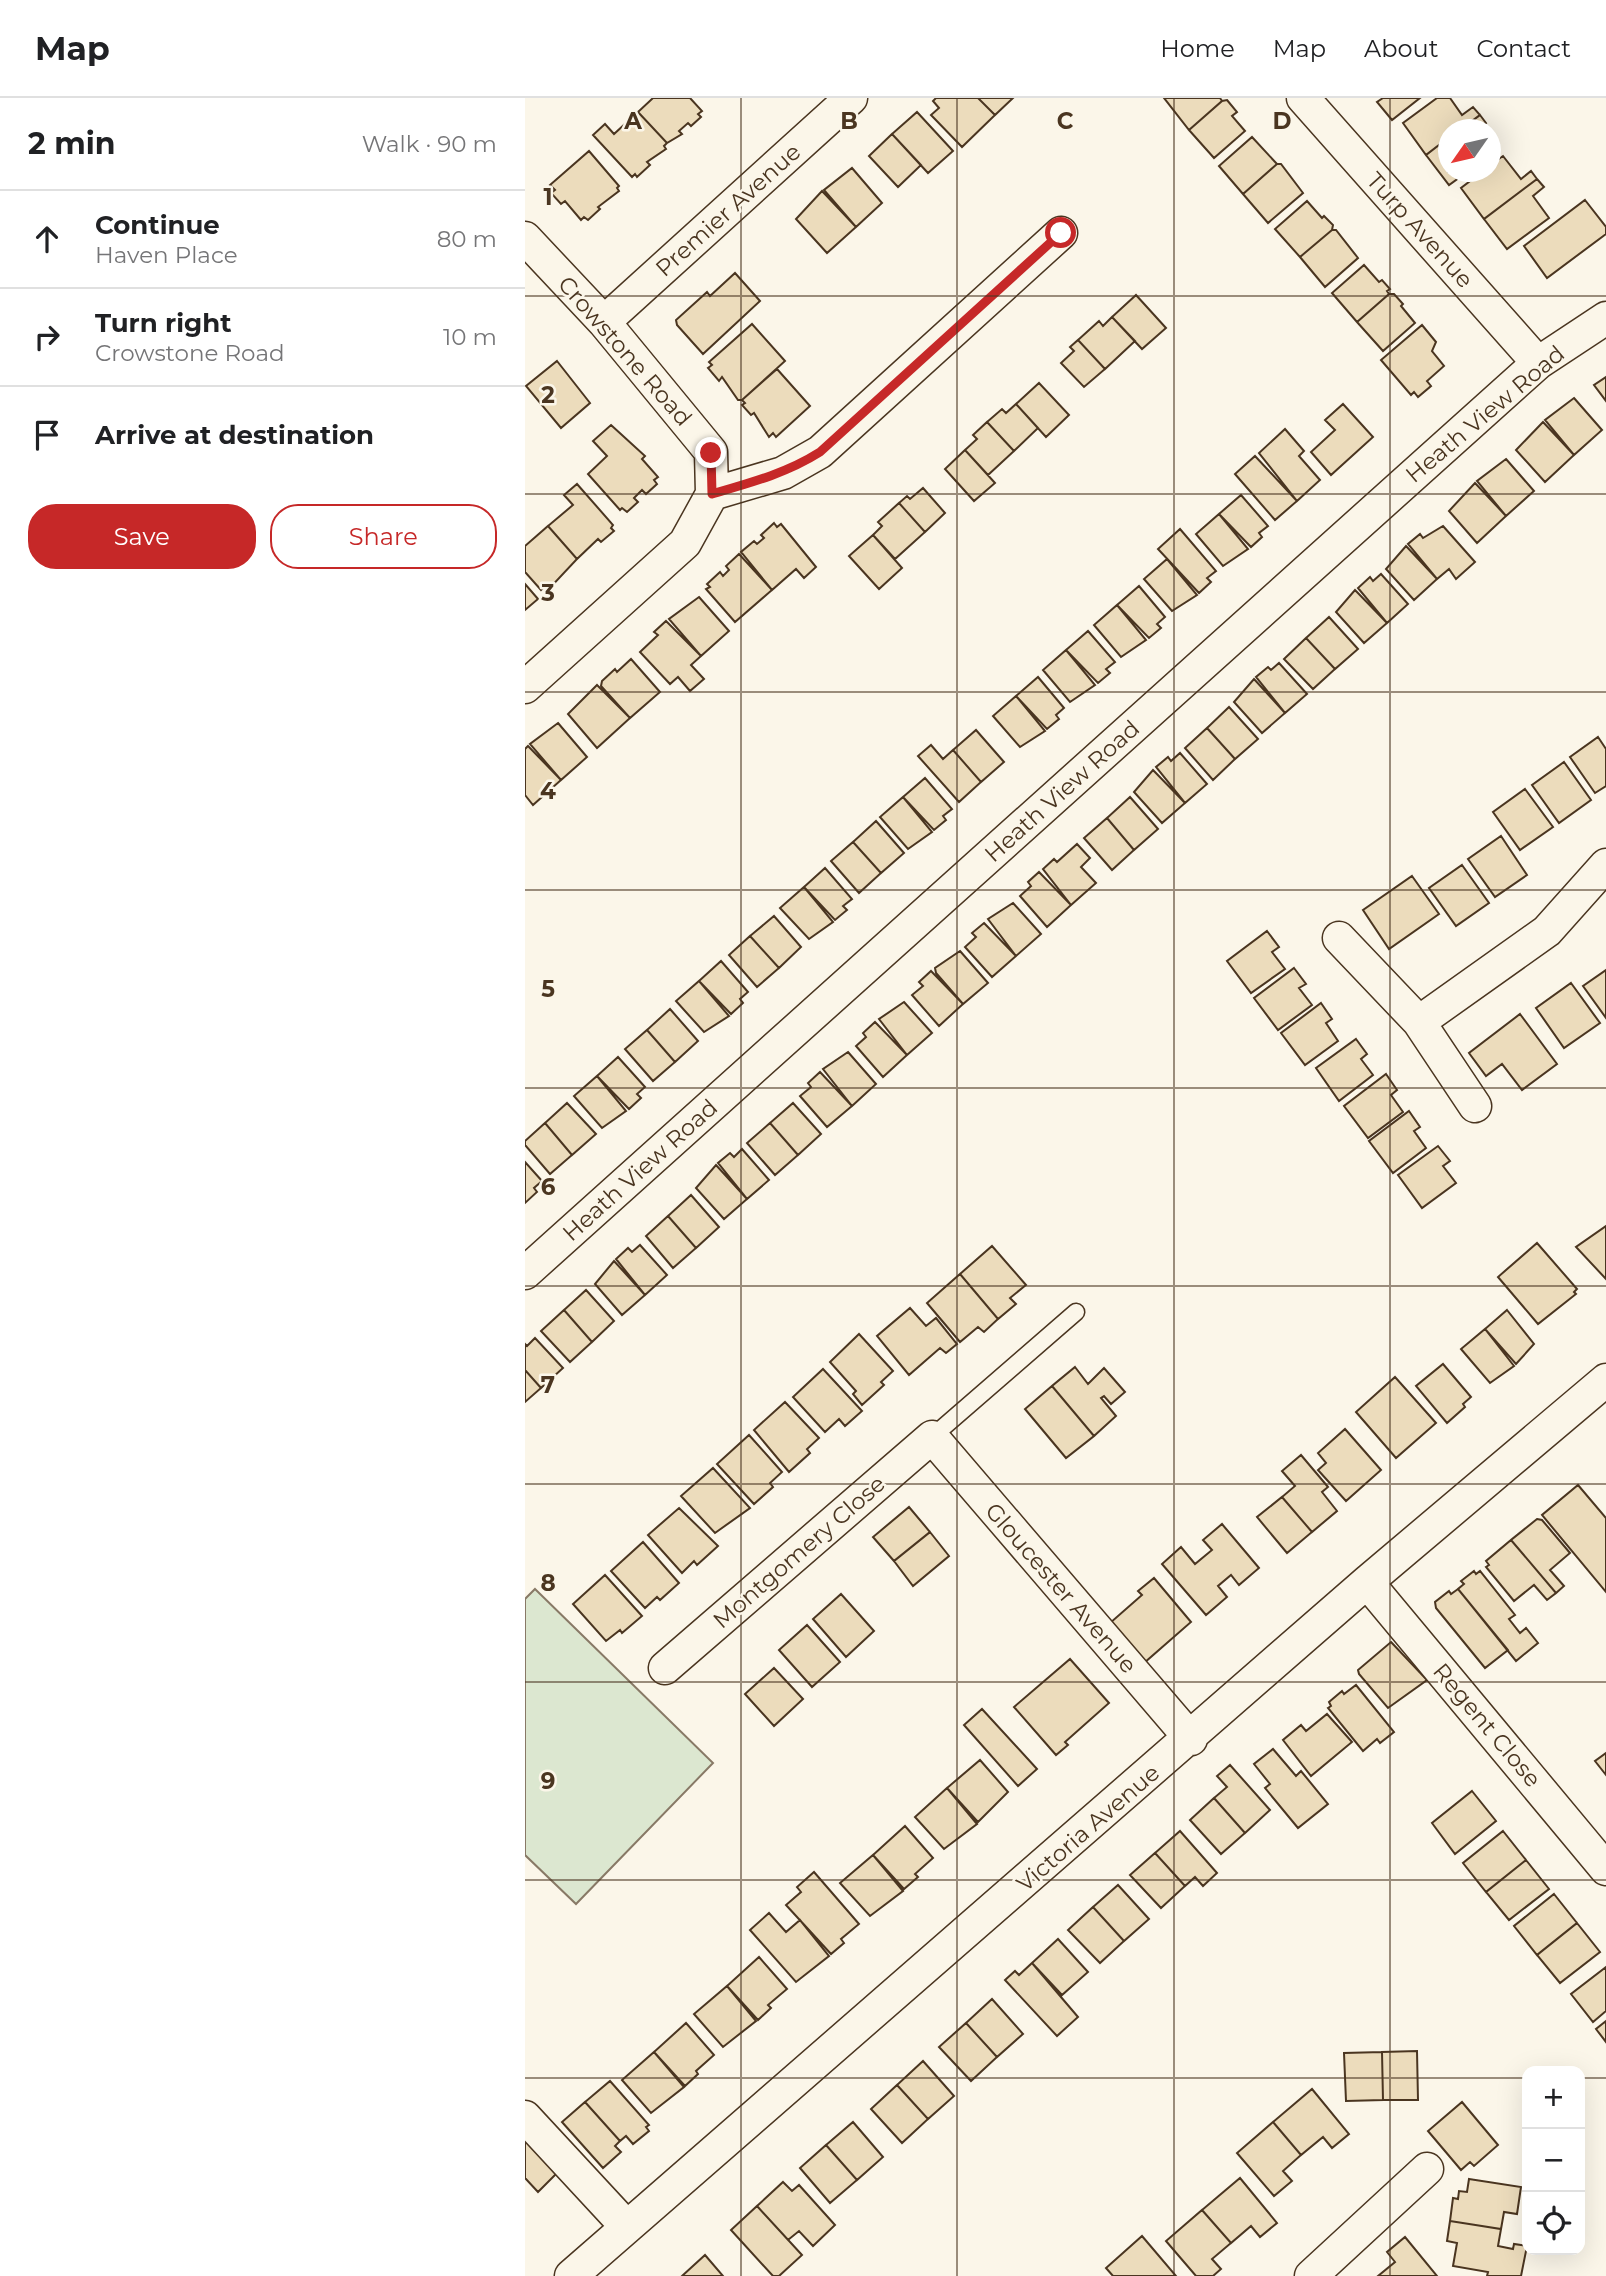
<!DOCTYPE html>
<html lang="en">
<head>
<meta charset="utf-8">
<style>
  :root { --surface:#fff; --page:#f2f2f2; --text:#202124; --muted:#757577; --line:#e0e0e0; --accent:#c62828 }
  body { margin:0; font-family:Montserrat,sans-serif; background:var(--page); color:var(--text) }
  .controls { position:absolute; right:21px; bottom:21px; display:grid; overflow:hidden; border-radius:14px; box-shadow:0 7px 28px #0002 }
  .controls button { width:63px; height:63px; display:grid; place-items:center; padding:0; border:0; border-bottom:2px solid var(--line); background:var(--surface); color:var(--text); font:35px sans-serif }
  .compass { position:absolute; left:913px; top:21px; width:63px; height:63px; border-radius:50%; background:var(--surface); box-shadow:0 7px 28px #0002; rotate:236deg }
  .stop { position:absolute; width:21px; height:21px; margin:-16px; border:5px solid #c62828; border-radius:50%; background:#fff }
  .stop.end { background:#c62828; border-color:#fff; box-shadow:0 2px 7px #0008 }
  .list { margin:0; padding:0; list-style:none }
  h2 { display:flex; justify-content:space-between; align-items:center; height:91px; margin:0; padding:0 28px; font-size:30px }
  h2 small { font-size:23px; font-weight:400; color:var(--muted) }
  .list li { display:grid; grid-template-columns:46px 1fr auto; gap:21px; align-items:center; box-sizing:border-box; height:98px; padding:0 28px; border-top:2px solid var(--line) }
  .list b { display:block; font-size:26px; white-space:nowrap }
  .list p { margin:0; font-size:23px; white-space:nowrap; color:var(--muted) }
  .list em { font-size:23px; font-style:normal; color:var(--muted) }
  .actions { display:flex; gap:14px; padding:21px 28px }
  .actions a { flex:1; padding:16px 0; border:2px solid var(--accent); border-radius:28px; text-align:center; font-size:24px; color:var(--accent) }
  .actions .main { background:var(--accent); color:#fff }
  .icon { flex:none; width:38px; height:38px; fill:none; stroke:currentColor; stroke-width:2; stroke-linecap:round; stroke-linejoin:round }
  .map { position:relative; flex:none; width:1081px; height:2178px; overflow:hidden }
  header { display:flex; align-items:center; gap:42px; box-sizing:border-box; height:98px; padding:0 35px; background:var(--surface); border-bottom:2px solid var(--line) }
  header strong { font-size:33px }
  nav { display:flex; gap:38px; margin-inline-start:auto; font-size:24px }
  main { display:flex }
  aside { flex:1; background:var(--surface) }
  .map>svg:first-child { display:block }
</style>
</head>
<body>
<header>
<strong>Map</strong>
<nav><a>Home</a><a>Map</a><a>About</a><a>Contact</a></nav>
</header>
<main>
<aside>
<h2>2 min<small>Walk · 90 m</small></h2>
<ul class="list">
<li><svg class="icon" aria-label="ahead" viewBox="0 0 24 24"><path d="M12 20V5M6 11l6-6 6 6"/></svg><div><b>Continue</b><p>Haven Place</p></div><em>80 m</em></li>
<li><svg class="icon" aria-label="right" viewBox="0 0 24 24"><path d="M7 20v-9h11M14 6l5 5-5 5"/></svg><div><b>Turn right</b><p>Crowstone Road</p></div><em>10 m</em></li>
<li><svg class="icon" aria-label="arrive" viewBox="0 0 24 24"><path d="M6 21V4h12l-3 4 3 4H6"/></svg><div><b>Arrive at destination</b></div></li>
</ul>
<div class="actions"><a class="main">Save</a><a>Share</a></div>
</aside>
<div class="map">
<svg width="1081" height="2178" viewBox="0 0 1081 2178">
  <rect width="100%" height="100%" fill="#fbf6e9"/>
  <path fill="#dce7d0" stroke="#887966" stroke-width="2" d="M10 1491 188 1665 51 1806 0 1757V1501Z"/>
  <path fill="#ecdcbc" stroke="#4a3520" stroke-width="2" d="M128 0H165L177 13 173 16 176 19 166 28 163 25 154 33 157 36 142 45 113 14Z
    M411 0H453L470 17 437 49 406 17 414 10 408 3Z
    M453 0H488L470 17Z
    M639 0H695L697 3 664 32Z
    M858 0H895L867 22 852 4Z
    M912 0H925L937 17 948 9 955 17 935 32H923V40L901 57 878 25Z
    M702 2 712 14 707 18 720 33 689 60 664 32 697 3Z
    M113 14 142 45 139 48 141 51 122 64 125 67 112 79 110 76 107 79 68 37 80 26 89 36Z
    M392 14 428 53 403 75 367 36Z
    M955 17 961 25 953 32H935Z
    M367 36 396 67 373 89 344 58Z
    M727 39 752 66 718 96 694 68Z
    M923 40V74H942L924 87 901 57Z
    M64 53 94 88 92 90 94 93 73 109 75 111 63 122 59 119 56 122 40 103 36 106 26 95 30 92 25 87Z
    M978 58 996 81 1006 73 1012 81 959 121 936 90 957 74H965V67Z
    M752 66H756L778 95 743 125 718 96Z
    M327 70 357 105 331 129 299 92Z
    M1012 81 1019 89 1008 98 1024 120 982 151 959 121Z
    M297 93 331 129 302 155 271 121Z
    M1060 102 1081 129V136L1022 180 999 148Z
    M782 103 797 120 799 118 808 127 807 132 775 159 750 131Z
    M807 132H811L833 160 800 189 775 159Z
    M839 167 854 184 857 182 865 191 862 193 864 196 832 224 807 195Z
    M210 175 235 203 178 256 152 227 151 222 182 194 185 198Z
    M864 196H869L878 206 876 208 890 225 858 253 832 224Z
    M611 197 641 230 617 251 587 219Z
    M587 219 610 243 580 271 553 242 574 223 578 228Z
    M227 226 260 263 217 302H213L197 279 194 283 183 270 187 267 184 264Z
    M897 227 911 244 907 253 919 268 902 283 906 288 893 299 889 294 886 297 856 262Z
    M553 242 580 271 559 289 536 265 549 253 545 249Z
    M32 263 65 305 36 330 1 288Z
    M252 271 285 308 251 339 248 335 244 339 229 315 226 317 217 307 220 305 217 302Z
    M1081 279V303L1069 287Z
    M514 285 544 317 521 339 491 306Z
    M1049 300 1077 332 1049 357 1020 322Z
    M491 306 513 330 489 353 462 324 477 311 481 315Z
    M818 306 848 339 806 377 786 354 810 332 800 322Z
    M462 324 489 353 463 377 440 352 452 341 448 337Z
    M1018 324 1049 357 1020 384 991 352Z
    M86 327 120 358 117 361 133 379 129 382 132 386 121 396 117 392 109 400 113 404 102 414 97 410 95 412 63 376 82 358 68 343Z
    M760 331 779 353 774 358 795 382 772 403 734 355Z
    M440 352 470 385 449 403 420 371Z
    M730 358 772 403 750 422 710 376Z
    M981 361 1009 393 981 418 952 383Z
    M950 385 981 418 952 445 924 413Z
    M52 386 88 427 86 430 89 433 76 444 73 441 52 461 23 428 48 407 39 397Z
    M398 390 420 415 400 434 374 405 382 398 385 401Z
    M716 397 743 428 734 435 737 439 726 449 694 416Z
    M374 405 400 434 370 461 348 437 357 428 353 424Z
    M694 416 723 451 698 468 671 436Z
    M249 425 252 429 256 426 291 469 279 480 271 471 247 492 216 454 229 443 232 446 239 440 236 437Z
    M23 428 52 461 22 493 19 489 16 492 0 474V448Z
    M918 428 950 464 931 481 924 471 912 481 883 446 895 436 898 440Z
    M655 431 691 473 682 480 686 484 674 495 633 451Z
    M348 437 377 470 354 491 324 458Z
    M881 448 912 481 889 502 861 471Z
    M214 456 247 492 210 524 181 491 185 489 182 486 195 474 198 478 204 472 201 468Z
    M642 461 672 497 647 513 619 481Z
    M856 476 883 506 862 525 833 490 845 479 848 483Z
    M0 486 13 501 0 512Z
    M614 488 640 519 632 526 636 530 624 540 592 507Z
    M830 492 862 525 839 545 811 514Z
    M174 499 204 533 176 558 144 521Z
    M592 507 621 542 596 559 569 527Z
    M804 519 833 551 810 571 781 540Z
    M141 523 176 558 166 567 179 581 165 593 153 579 145 586 115 554 133 537 129 534Z
    M563 533 590 564 581 571 585 575 573 585 541 552Z
    M781 540 810 571 788 591 759 561Z
    M541 552 570 587 545 604 518 572Z
    M106 561 135 594 105 620 76 588 77 583 90 571 92 574Z
    M754 565 782 596 760 615 731 579 743 569 746 572Z
    M513 579 539 610 531 617 534 621 522 631 491 598Z
    M729 581 760 615 737 635 709 604Z
    M72 587 105 620 72 650 43 616Z
    M491 598 520 633 495 649 468 618Z
    M704 609 733 641 710 661 682 630Z
    M33 625 62 659 36 682 5 646Z
    M682 630 710 661 688 682 660 650Z
    M451 632 479 664 456 684 428 652Z
    M1073 639 1081 651V688L1070 695 1045 659Z
    M406 647 418 661 428 652 456 684 434 704 393 658Z
    M3 648 36 682 8 707 0 697V651Z
    M655 655 682 686 660 705 631 669 643 659 646 663Z
    M1039 664 1066 702 1034 725 1007 687Z
    M628 672 660 705 637 725 609 694Z
    M400 680 427 711 418 718 421 722 409 732 378 699Z
    M1000 691 1028 729 995 752 968 714Z
    M378 699 407 734 383 751 355 719Z
    M605 699 633 731 609 752 582 720Z
    M582 720 609 752 587 772 559 740Z
    M351 723 379 755 356 775 328 744Z
    M976 738 1002 777 970 799 943 761Z
    M328 744 356 775 334 795 306 763Z
    M552 746 565 760 556 769 571 785 546 807 518 771 529 761 532 764Z
    M937 767 964 805 931 828 904 790Z
    M300 770 327 801 318 808 322 812 310 822 279 789Z
    M514 774 546 807 522 829 495 798 506 788 503 784Z
    M887 778 914 816 864 851 838 812Z
    M279 789 308 824 284 841 255 810Z
    M488 805 516 836 491 858 463 821Z
    M249 818 276 849 254 870 225 838Z
    M459 825 491 858 467 879 440 849 451 839 447 835Z
    M742 833 754 849 747 854 760 871 726 895 702 863Z
    M225 838 254 870 232 889 204 857Z
    M435 853 463 885 438 906 411 875 410 870Z
    M196 863 223 894 215 901 218 905 206 916 174 883Z
    M769 870 781 886 774 890 787 907 753 932 729 900Z
    M1081 872V920L1058 888Z
    M406 873 438 906 414 928 387 897 398 888 394 884Z
    M174 883 204 918 179 934 151 903Z
    M1046 885 1075 925 1039 950 1011 910Z
    M379 904 407 935 382 957 354 921Z
    M796 905 807 921 801 925 813 943 780 967 756 935Z
    M145 911 173 943 150 964 122 932Z
    M995 916 1032 966 997 992 977 966 961 978 944 955Z
    M350 924 382 957 358 979 331 948 341 939 338 935Z
    M122 932 150 964 128 983 100 951Z
    M831 941 842 956 836 961 848 977 814 1003 791 970Z
    M323 954 351 986 327 1008 298 971Z
    M93 959 120 989 112 996 116 1000 104 1011 72 978Z
    M295 974 327 1008 302 1029 275 998 286 989 283 985Z
    M861 976 872 992 866 997 878 1014 843 1040 819 1008Z
    M72 978 101 1013 77 1030 49 998Z
    M42 1005 71 1036 47 1057 20 1025Z
    M268 1005 296 1036 273 1057 245 1025Z
    M884 1013 895 1029 889 1033 901 1050 868 1075 844 1043Z
    M20 1025 47 1057 25 1076 0 1047V1043Z
    M245 1025 273 1057 250 1077 222 1045Z
    M913 1048 925 1063 918 1068 931 1085 897 1110 873 1077Z
    M217 1051 244 1082 222 1101 193 1065 205 1055 209 1059Z
    M0 1064 17 1083 9 1090 12 1094 0 1105Z
    M191 1067 222 1101 199 1121 171 1090Z
    M166 1097 194 1129 171 1150 143 1118Z
    M143 1118 171 1150 148 1170 121 1138Z
    M1081 1128V1181L1051 1149Z
    M1012 1145 1052 1191 1049 1194 1051 1196 1013 1226 973 1179Z
    M115 1147 142 1177 120 1197 91 1161 103 1150 107 1154Z
    M467 1148 501 1187 485 1200 491 1206 473 1221 435 1176Z
    M89 1163 120 1197 97 1217 70 1186Z
    M435 1176 473 1221 459 1234 453 1229 435 1244 402 1205Z
    M61 1192 89 1223 67 1244 39 1212Z
    M385 1210 401 1228 411 1220 432 1246 421 1255 415 1250 384 1277 352 1238Z
    M39 1212 67 1244 45 1264 16 1233Z
    M982 1212 1009 1246 991 1266 960 1231Z
    M960 1231 989 1268 965 1285 936 1251Z
    M334 1236 368 1273 356 1284 359 1287 337 1307 328 1296 331 1293 305 1264Z
    M10 1240 38 1270 16 1290 0 1272V1246L2 1248Z
    M918 1266 946 1299 938 1306 940 1309 922 1325 891 1288Z
    M550 1269 563 1286 579 1270 600 1294 586 1306 579 1298 576 1300 591 1318 569 1338 527 1288Z
    M298 1271 337 1313 320 1328 314 1321 300 1334 268 1299Z
    M0 1272 16 1290 0 1304Z
    M870 1279 911 1325 871 1360 831 1314Z
    M527 1288 569 1338 541 1360 500 1311Z
    M260 1304 294 1340 282 1351 285 1355 264 1374 229 1332Z
    M820 1331 856 1372 821 1403 793 1372 801 1365 793 1355Z
    M224 1337 257 1374 245 1385 248 1389 229 1406 192 1366Z
    M776 1357 803 1389 797 1394 812 1413 787 1434 757 1399 770 1388 757 1373Z
    M188 1370 225 1410 190 1435 156 1398Z
    M1053 1387 1081 1420V1494L1017 1417Z
    M757 1399 787 1434 762 1455 732 1419Z
    M384 1409 405 1434 369 1463 348 1439Z
    M154 1410 193 1448 172 1467 169 1463 157 1475 123 1437Z
    M1012 1421 1017 1422 1045 1455 1025 1472 1039 1488 1031 1495 986 1442Z
    M697 1426 734 1470 714 1487 706 1477 693 1488 702 1499 681 1517 637 1466 656 1449 670 1466 687 1452 678 1442Z
    M405 1434 424 1458 388 1488 369 1463Z
    M986 1442 1031 1495 1022 1502 1009 1487 989 1503 961 1469 964 1467 961 1463Z
    M118 1444 154 1485 135 1502 132 1499 120 1510 86 1473Z
    M949 1473 951 1476 955 1473 990 1517 984 1521 995 1535 1001 1530 1013 1545 991 1563 933 1491 939 1486 936 1483Z
    M80 1477 117 1518 97 1535 95 1532 81 1543 48 1506Z
    M629 1480 666 1524 619 1565 585 1525 617 1497 613 1493Z
    M933 1491 983 1552 960 1570 911 1510 910 1504 924 1493 926 1496Z
    M316 1496 349 1533 321 1559 288 1521Z
    M282 1527 315 1564 287 1589 254 1552Z
    M866 1544 902 1582 863 1610 834 1576 833 1572Z
    M545 1561 584 1605 540 1644 543 1647 531 1657 489 1609Z
    M249 1570 278 1601 249 1628 220 1596Z
    M831 1587 869 1634 855 1645 852 1641 838 1653 803 1610 806 1608 804 1604 817 1593 819 1596Z
    M457 1611 512 1671 493 1688 439 1627Z
    M802 1616 827 1644 786 1678 758 1642 776 1627 781 1633Z
    M748 1651 771 1678 776 1673 803 1706 773 1730 740 1690 745 1686 729 1666Z
    M1081 1655V1677L1070 1663Z
    M455 1662 483 1694 453 1724 422 1690Z
    M705 1667 745 1712 720 1735 689 1700 702 1689 692 1678Z
    M422 1690 452 1726 419 1751 390 1719Z
    M947 1693 971 1723 930 1756 907 1725Z
    M689 1700 720 1735 696 1756 665 1722Z
    M380 1728 408 1760 390 1776 393 1779 379 1791 348 1757Z
    M655 1733 692 1775 678 1788 670 1779 660 1788 630 1755Z
    M978 1733 1001 1762 961 1794 938 1765Z
    M630 1755 660 1788 636 1810 605 1777Z
    M348 1757 378 1793 345 1818 315 1785Z
    M1001 1762 1024 1791 984 1822 961 1794Z
    M289 1774 334 1826 316 1841 319 1845 306 1856 261 1807 276 1794 272 1789Z
    M593 1787 624 1821 599 1843 568 1809Z
    M1029 1796 1052 1825 1012 1857 989 1828Z
    M568 1809 599 1843 575 1865 543 1832Z
    M244 1815 261 1834 275 1822 304 1858 271 1884 225 1832Z
    M1052 1825 1075 1854 1035 1885 1012 1857Z
    M533 1841 563 1874 537 1897 507 1865Z
    M234 1859 262 1891 243 1907 246 1910 233 1922 202 1888Z
    M507 1865 553 1919 532 1938 480 1882 490 1873 494 1877Z
    M1081 1869V1913L1068 1924 1046 1896Z
    M202 1888 231 1923 198 1949 169 1916Z
    M467 1901 498 1936 472 1959 441 1925Z
    M1081 1923V1944L1071 1931Z
    M161 1925 189 1957 171 1973 173 1976 160 1988 129 1954Z
    M441 1925 472 1959 446 1983 414 1949Z
    M892 1953 893 2002H858L857 1954Z
    M129 1954 159 1989 126 2015 97 1982Z
    M857 1954 858 2002 821 2003 819 1955Z
    M398 1963 429 1998 403 2021 372 1987Z
    M85 1983 124 2027 121 2029 124 2033 108 2046 101 2038 95 2043 60 2004Z
    M372 1987 403 2021 377 2045 346 2011Z
    M787 1991 824 2036 807 2050 798 2039 776 2057 748 2024Z
    M60 2004 95 2043 90 2048 96 2054 78 2070 37 2024Z
    M937 2004 973 2047 949 2068 945 2064 936 2072 903 2033Z
    M328 2024 358 2059 332 2082 301 2047Z
    M748 2024 776 2057 758 2073 767 2083 749 2098 712 2055Z
    M0 2040 33 2074 13 2094 0 2080Z
    M301 2047 332 2082 305 2105 275 2070Z
    M715 2080 752 2125 735 2139 726 2128 706 2145 677 2112Z
    M944 2081 996 2089 992 2116 979 2114 976 2131 925 2123 928 2100 933 2101 934 2093 942 2094Z
    M258 2084 267 2093 274 2087 310 2127 288 2148 274 2133 263 2142 232 2108Z
    M232 2108 277 2157 254 2178H248L206 2132Z
    M677 2112 706 2145 687 2161 696 2171 688 2178H671L641 2143Z
    M925 2123 976 2131 973 2148 988 2151 989 2146 1002 2148 996 2178H962L963 2174 928 2168 932 2145 922 2143Z
    M617 2138 651 2178H588L581 2170Z
    M880 2139 912 2178H853L870 2164 862 2154Z
    M180 2157 198 2178H157Z"/>
  <g fill="none" stroke-linecap="round" stroke-linejoin="round">
    <g stroke="#4a3520" stroke-width="19">
      <path id="service" d="M407 1339 551 1214"/>
    </g>
    <g stroke="#4a3520" stroke-width="35">
      <path id="minor" d="M778 0 1013 265
        M0 140 79 224 186 354 187 396 160 445 0 589
        M79 224 326 0
        M187 396 258 375 295 354 536 135
        M814 840 894 924 950 1008
        M894 924 1022 833 1081 767
        M0 1175 1013 265 1081 220
        M842 1484 1081 1771
        M140 1570 407 1339 666 1641
        M0 2019 101 2128
        M46 2178 842 1484 1081 1282
        M786 2178 902 2071"/>
    </g>
    <use href="#service" stroke="#fbf6e9" stroke-width="16"/>
    <use href="#minor" stroke="#fbf6e9" stroke-width="32"/>
  </g>
  <g fill="none" stroke-linecap="round" stroke-linejoin="round">
    <path stroke="#c62828" stroke-width="9" d="M186 355 187 396C225 385 262 375 295 354L536 135"/>
  </g>
  <path fill="none" stroke="#4a3520" stroke-width="2" stroke-opacity="0.55" d="M216 0V2178M432 0V2178M649 0V2178M865 0V2178M0 198H1081M0 396H1081M0 594H1081M0 792H1081M0 990H1081M0 1188H1081M0 1386H1081M0 1584H1081M0 1782H1081M0 1980H1002M1055 1980H1081"/>
  <g text-anchor="middle" dominant-baseline="central" stroke-width="5" stroke-linejoin="round" paint-order="stroke">
    <g font-size="23" fill="#4a3520" stroke="#fbf6e9">
      <text transform="translate(203 112) rotate(-42)">Premier Avenue</text>
      <text transform="translate(895 132) rotate(48)">Turp Avenue</text>
      <text transform="translate(100 253) rotate(49)">Crowstone Road</text>
      <text transform="translate(960 316) rotate(-40)">Heath View Road</text>
      <text transform="translate(537 693) rotate(-42)">Heath View Road</text>
      <text transform="translate(115 1072) rotate(-42)">Heath View Road</text>
      <text transform="translate(274 1454) rotate(-41)">Montgomery Close</text>
      <text transform="translate(536 1490) rotate(49)">Gloucester Avenue</text>
      <text transform="translate(962 1627) rotate(50)">Regent Close</text>
      <text transform="translate(563 1730) rotate(-41)">Victoria Avenue</text>
    </g>
  </g>
  <g font-size="23" text-anchor="middle" font-weight="bold" fill="#4a3520" stroke="#fbf6e9" stroke-width="5" stroke-linejoin="round" paint-order="stroke">
    <text x="108" y="31">A</text>
    <text x="324" y="31">B</text>
    <text x="540" y="31">C</text>
    <text x="757" y="31">D</text>
    <text x="23" y="107">1</text>
    <text x="23" y="305">2</text>
    <text x="23" y="503">3</text>
    <text x="23" y="701">4</text>
    <text x="23" y="899">5</text>
    <text x="23" y="1097">6</text>
    <text x="23" y="1295">7</text>
    <text x="23" y="1493">8</text>
    <text x="23" y="1691">9</text>
  </g>
</svg>
<div class="controls">
<button>+</button>
<button>−</button>
<button><svg class="icon" aria-label="locate" viewBox="0 0 24 24"><circle cx="12" cy="12" r="6"/><path d="M12 2v4M12 18v4M2 12h4M18 12h4"/></svg></button>
</div>
<svg class="compass" viewBox="-18 -18 36 36"><path d="M0-13l5 13h-10z" fill="#e53935"/><path d="M0 13l5-13h-10z" fill="#757577"/></svg>
<div class="stop" style="left:536px;top:135px"></div>
<div class="stop end" style="left:186px;top:355px"></div>
</div>
</main>
</body>
</html>
